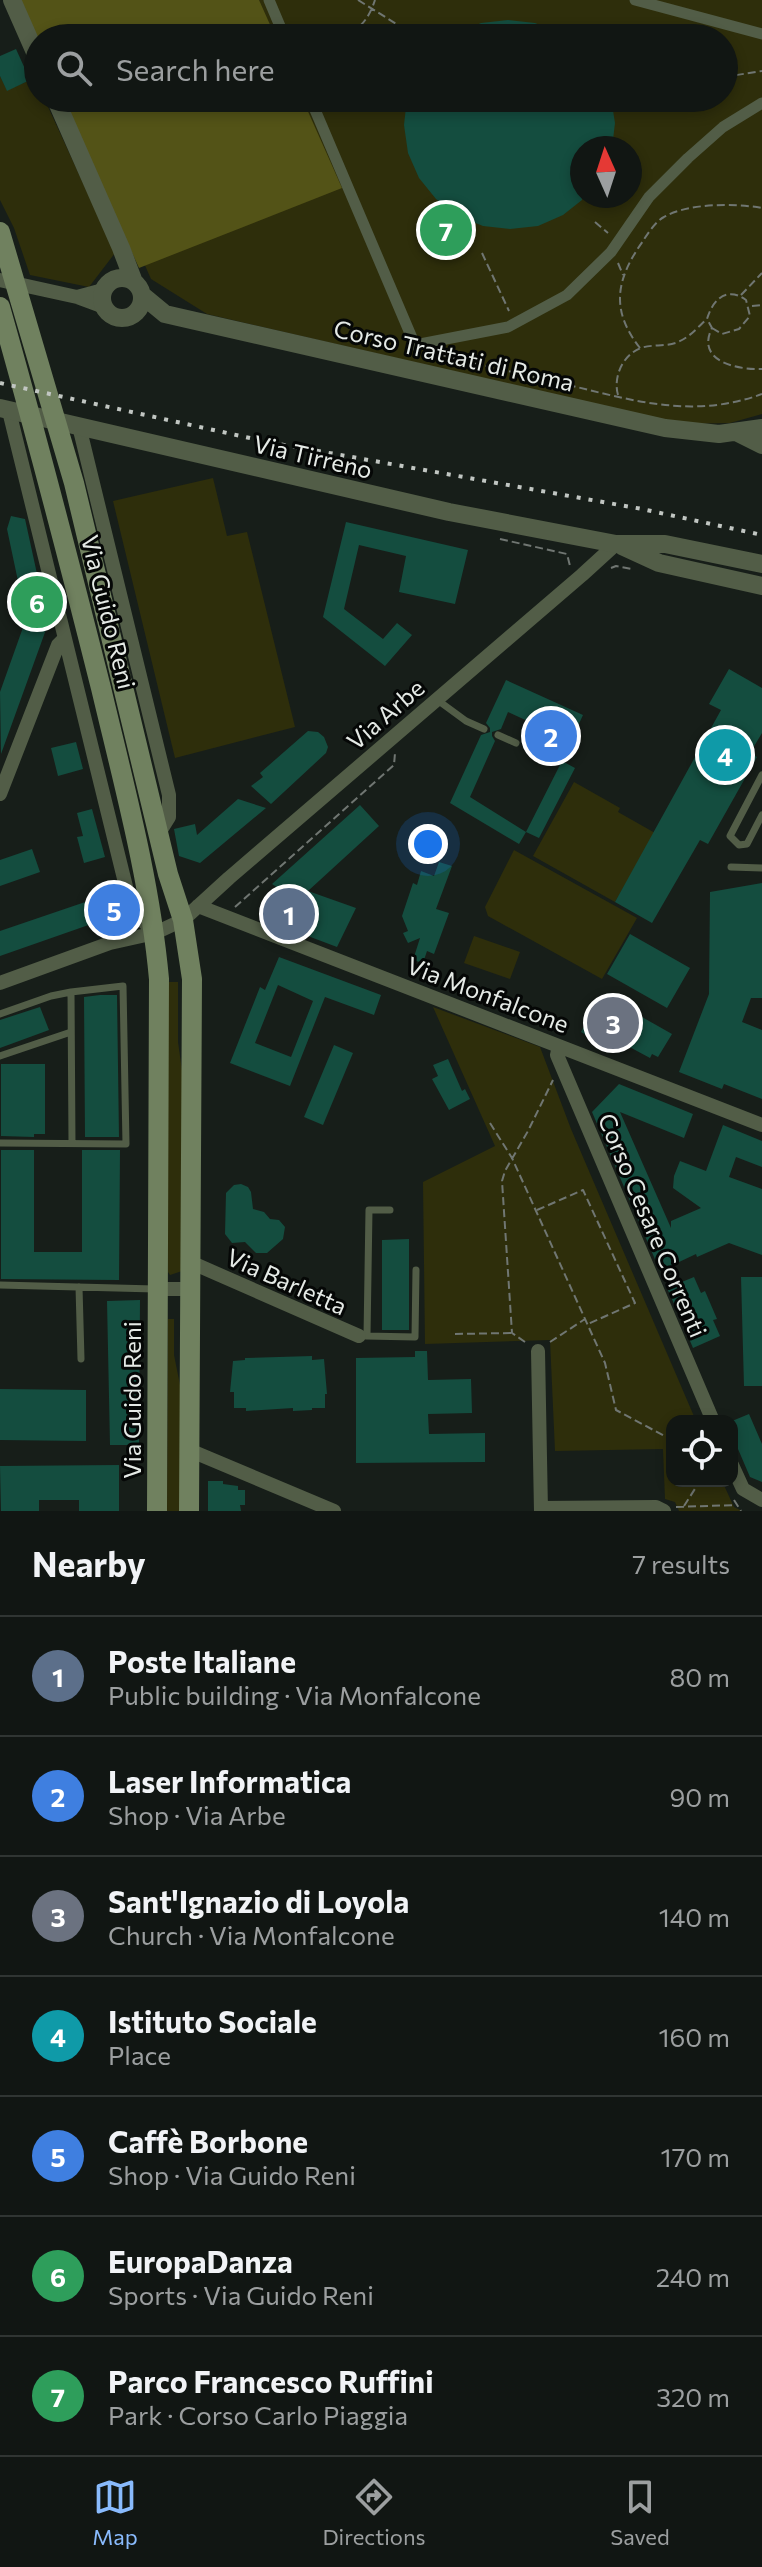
<!DOCTYPE html>
<html lang="en">
<head>
<meta charset="utf-8">
<style>
  :root { --surface:#111613; --page:#1a1f1c; --text:#f1f3f6; --muted:#9c9fa0; --line:#303533; --accent:#89bafc }
  body { margin:0; font-family:Commissioner,sans-serif; background:var(--page); color:var(--text) }
  .controls { position:absolute; right:24px; bottom:24px; display:grid; overflow:hidden; border-radius:16px; box-shadow:0 4px 12px #0003 }
  .controls button { width:72px; height:72px; display:grid; place-items:center; padding:0; border:0; border-bottom:2px solid var(--line); background:var(--surface); color:var(--text); font:40px sans-serif }
  .compass { position:absolute; left:570px; top:136px; width:72px; height:72px; border-radius:50%; background:var(--surface); box-shadow:0 4px 12px #0003; rotate:357deg }
  .you { position:absolute; left:428px; top:844px; width:28px; height:28px; margin:-20px; border:6px solid #fff; border-radius:50%; background:#1a73e8; box-shadow:0 0 0 12px #1a73e833 }
  .badge { display:grid; place-items:center; width:52px; height:52px; border-radius:50%; background:var(--accent); color:#fff; font-size:26px; font-weight:700 }
  .pin { position:absolute; translate:-50% -50%; border:4px solid #fff; box-shadow:0 2px 8px #0006 }
  .list { margin:0; padding:0; list-style:none }
  h2 { display:flex; justify-content:space-between; align-items:center; height:104px; margin:0; padding:0 32px; font-size:34px }
  h2 small { font-size:26px; font-weight:400; color:var(--muted) }
  .list li { display:grid; grid-template-columns:52px 1fr auto; gap:24px; align-items:center; box-sizing:border-box; height:120px; padding:0 32px; border-top:2px solid var(--line) }
  .list b { display:block; font-size:30px; white-space:nowrap }
  .list p { margin:0; font-size:26px; white-space:nowrap; color:var(--muted) }
  .list em { font-size:26px; font-style:normal; color:var(--muted) }
  .icon { flex:none; width:44px; height:44px; fill:none; stroke:currentColor; stroke-width:2; stroke-linecap:round; stroke-linejoin:round }
  .map { position:relative; flex:none; width:762px; height:1511px; overflow:hidden }
  .search { position:absolute; background:var(--surface); box-shadow:0 4px 12px #0003; left:24px; right:24px; top:24px; height:88px; display:flex; align-items:center; gap:20px; box-sizing:border-box; padding:0 28px; border-radius:44px; color:var(--muted); font-size:30px }
  .sheet { height:944px; background:var(--surface) }
  nav { display:flex; justify-content:space-around; align-items:center; box-sizing:border-box; height:112px; border-top:2px solid var(--line); background:var(--surface); font-size:22px; color:var(--muted) }
  nav a { display:grid; justify-items:center; gap:4px }
  nav .on { color:var(--accent) }
  .map>svg:first-child { display:block }
</style>
</head>
<body>
<div class="map">
<svg width="762" height="1511" viewBox="0 0 762 1511">
  <rect width="100%" height="100%" fill="#171e19"/>
  <path fill="#2e2e0b" fill-rule="evenodd" d="M27 0H762V414L730 423 679 424 207 314 151 279 71 98H724V38H44ZM582 148H630V196H582Z
    M0 76 7 90 35 78 38 85V98H44L115 253 89 287 30 275 14 228 0 200Z
    M213 478 227 536 247 532 295 727 175 758 113 501Z
    M574 782 620 808 618 812 655 833 615 902 533 856Z
    M514 850 637 918 602 979 488 916 485 907Z
    M474 936 520 952 510 979 464 963Z
    M168 982H178V1042L182 1070V1271L170 1275 168 1272Z
    M433 1007 540 1047 571 1129 696 1421H672V1481H722L734 1507 742 1511H679L675 1502 665 1499 663 1449 555 1451 550 1340 425 1344 423 1182 495 1146Z
    M168 1319H174V1355L181 1390 180 1511H167Z"/>
  <path fill="#535317" d="M18 0H259L276 38H38Z
    M61 98H302L342 188 139 268Z"/>
  <path fill="#144d3f" fill-rule="evenodd" d="M508 20 535 23 572 38H447L481 23Z
    M16 49 30 80 7 91 0 76V56Z
    M407 98H611L615 123 612 148H582V200L563 215 538 226 510 229 483 226 458 216 436 199 419 178 408 153 404 125Z
    M11 516 25 519 48 624 1 754 0 692 26 619 7 529Z
    M346 522 468 550 455 604 399 592 406 556 359 545 344 609 383 639 397 623 412 635 385 666 323 617Z
    M729 669 762 688V733L750 753 757 757 708 844 700 840 652 923 615 902 721 710 709 704Z
    M506 680 583 715 571 741 508 712 501 729 492 732V736L495 741 470 797 526 832 519 844 450 803 481 735 490 732V728L486 723Z
    M308 731 318 732 324 737 328 747 326 753 271 804 251 786 263 777 260 773Z
    M76 742 83 769 58 776 51 748Z
    M562 761 575 768 539 838 526 832Z
    M238 799 266 808 200 863 179 856 174 829 195 824 197 835Z
    M360 805 379 826 308 891 356 908 337 947 284 927 285 903 278 888 272 884Z
    M92 809 105 857 84 863 77 837 83 836 77 813Z
    M32 849 40 872 0 886V860Z
    M439 862 452 866 436 909 449 913 434 954 427 951 423 963 413 960 420 938 408 943 403 933 408 931 402 916 413 883 417 885 421 871 434 876Z
    M762 883V998H751L742 1022 762 1030V1099L724 1084 722 1089 679 1072 709 994 710 892Z
    M114 891 120 914 0 956V931L94 899 92 894Z
    M630 934 690 968 667 1008 607 974Z
    M279 957 381 995 374 1015 325 997 290 1086 230 1063 260 987 265 990ZM278 985 313 1001 291 1057 255 1043Z
    M100 995H117L119 1137H85L84 997Z
    M612 1000 672 1034 658 1057 652 1054 650 1058 596 1029 591 1038 581 1032 595 1006 605 1012Z
    M40 1007 49 1030 0 1048V1020Z
    M334 1045 353 1053 323 1125 304 1117Z
    M448 1059 462 1091 465 1089 470 1099 449 1110 432 1079 438 1076 433 1065Z
    M1 1064H45V1134H34V1137L1 1136Z
    M619 1084 693 1114 684 1138 620 1112 671 1228V1221L701 1208 673 1188 674 1176 680 1161 706 1171 723 1125 762 1141V1167L736 1157 729 1177 762 1189V1255L729 1243 697 1257 696 1254 660 1271 592 1112Z
    M1 1150H34V1252H82V1150H120L119 1280 1 1279Z
    M241 1184 248 1187 251 1192 253 1209 264 1212 270 1219 279 1220 285 1227 283 1239 267 1253H256L245 1242 232 1243 225 1234 226 1193 234 1185Z
    M409 1239V1330H382V1240Z
    M694 1277 701 1293 705 1291 717 1319 713 1320 720 1336 693 1348 685 1329 689 1327 678 1304 675 1306 667 1288Z
    M741 1277H762V1386H744Z
    M140 1300 139 1445H110L107 1301Z
    M415 1351H427L428 1380 471 1379 472 1413 428 1414 429 1434 485 1433V1462L356 1463V1358L415 1357Z
    M312 1356V1360L324 1359 327 1394H325V1408H312V1410L293 1411V1408L246 1411V1408H234V1392H230L233 1361 245 1360V1358Z
    M0 1389 86 1390V1441L0 1440Z
    M749 1414 762 1444V1482L750 1477 732 1435V1421Z
    M119 1465V1511H79V1500H39V1511H1L0 1466Z
    M208 1481H223V1484L238 1486V1490H245V1505H240L241 1511H208Z"/>
  <g fill="none" stroke-linecap="round" stroke-linejoin="round">
    <path stroke="#707672" stroke-width="2" stroke-dasharray="8 4" stroke-linecap="butt" d="M358 0 406 30
      M340 38C359 30 368 21 375 0
      M724 77 762 71
      M595 222 608 233
      M482 253 509 311
      M618 263 623 275
      M741 295 762 273
      M752 306 762 305
      M712 328 722 334 739 329 750 316 746 300C727 286 713 299 707 319L712 328C695 362 739 370 762 369
      M640 348C610 310 616 279 643 241 648 233 656 221 664 217 688 203 735 203 762 208
      M439 354C476 365 515 372 552 381 625 398 689 421 762 394
      M618 395C613 378 622 355 641 348 652 344 666 347 678 342 690 337 698 327 707 319
      M500 539 567 554 570 566
      M611 568 616 566 632 569
      M235 907 394 765 395 753
      M490 1123 512 1158 605 1363 616 1410 672 1440
      M537 1210 583 1190 635 1303 588 1324
      M455 1334 512 1333
      M525 1342 512 1333 502 1181 505 1171 528 1131 553 1080
      M550 1342 585 1319
      M734 1500 741 1511
      M684 1506 700 1481
      M676 1507 736 1505"/>
    <path stroke="#525d47" stroke-width="7" d="M436 699 466 721 484 729
      M498 735 516 743
      M762 775 730 836 739 845 747 844 762 815
      M731 867 762 868
      M0 1014 51 996 71 992
      M0 1056 71 1032
      M0 1143 126 1144 123 986 71 992 72 1143
      M0 1285 155 1289
      M79 1287 81 1359
      M366 1336 415 1337 416 1270
      M367 1336 369 1210H390"/>
    <path stroke="#525d47" stroke-width="11" d="M269 0 285 38
      M635 0 762 34
      M310 98 415 345 508 327 567 295 611 252 649 197 688 158 723 127 762 103"/>
    <path stroke="#525d47" stroke-width="14" d="M0 280 77 297 104 307
      M77 297 103 290
      M9 411 131 907 154 933
      M79 426 169 795V817L159 833
      M0 794 58 645 64 639
      M198 906 762 1125
      M0 983 110 943 155 933 183 920 229 878 582 575 616 544
      M559 1046 557 1055 713 1421
      M190 1262 359 1336
      M157 1289H190
      M538 1351 541 1511
      M189 1450 334 1511
      M732 1465 743 1489 762 1500
      M541 1508 656 1507 664 1511"/>
    <path stroke="#525d47" stroke-width="18" d="M12 0 38 59
      M55 98 121 248 134 282
      M102 298a20 20 0 1 1 40 0a20 20 0 1 1-40 0Z
      M142 295 165 314 178 317 665 428 719 434 762 428
      M0 408 449 512 616 544H665L762 564
      M738 433 762 445
      M622 546 659 563 762 586"/>
    <path stroke="#70815f" stroke-width="20" d="M0 232 74 483 168 874 183 920 192 979 189 1511
      M0 307C36 434 69 561 101 688 124 785 150 880 159 979L157 1511"/>
    <path stroke="#c1c6c2" stroke-width="4" stroke-dasharray="4 8" stroke-linecap="butt" d="M0 383 268 442 642 509 762 535"/>
  </g>
  <g text-anchor="middle" dominant-baseline="central" stroke-width="6" stroke-linejoin="round" paint-order="stroke">
    <g font-size="24" fill="#e5eae6" stroke="#050706">
      <text transform="translate(454 355) rotate(13)">Corso Trattati di Roma</text>
      <text transform="translate(313 456) rotate(13)">Via Tirreno</text>
      <text transform="translate(109 612) rotate(76)">Via Guido Reni</text>
      <text transform="translate(385 714) rotate(-41)">Via Arbe</text>
      <text transform="translate(488 994) rotate(21)">Via Monfalcone</text>
      <text transform="translate(653 1225) rotate(67)">Corso Cesare Correnti</text>
      <text transform="translate(287 1281) rotate(24)">Via Barletta</text>
      <text transform="translate(131 1400) rotate(-90)">Via Guido Reni</text>
    </g>
  </g>
</svg>
<div class="controls">
<button><svg class="icon" aria-label="locate" viewBox="0 0 24 24"><circle cx="12" cy="12" r="6"/><path d="M12 2v4M12 18v4M2 12h4M18 12h4"/></svg></button>
</div>
<svg class="compass" viewBox="-18 -18 36 36"><path d="M0-13l5 13h-10z" fill="#e53935"/><path d="M0 13l5-13h-10z" fill="#9c9fa0"/></svg>
<div class="you"></div>
<div class="pin badge" style="left:289px;top:914px;background:#5c6f8a">1</div>
<div class="pin badge" style="left:551px;top:736px;background:#3f7fe0">2</div>
<div class="pin badge" style="left:613px;top:1023px;background:#6b7280">3</div>
<div class="pin badge" style="left:725px;top:755px;background:#0f9aa8">4</div>
<div class="pin badge" style="left:114px;top:910px;background:#3f7fe0">5</div>
<div class="pin badge" style="left:37px;top:602px;background:#2e9e5b">6</div>
<div class="pin badge" style="left:446px;top:230px;background:#2e9e5b">7</div>
<div class="search"><svg class="icon" aria-label="search" viewBox="0 0 24 24"><circle cx="10" cy="10" r="6"/><path d="M15 15l6 6"/></svg>Search here</div>
</div>
<section class="sheet">
<h2>Nearby<small>7 results</small></h2>
<ul class="list">
<li><span class="badge" style="background:#5c6f8a">1</span><div><b>Poste Italiane</b><p>Public building · Via Monfalcone</p></div><em>80 m</em></li>
<li><span class="badge" style="background:#3f7fe0">2</span><div><b>Laser Informatica</b><p>Shop · Via Arbe</p></div><em>90 m</em></li>
<li><span class="badge" style="background:#6b7280">3</span><div><b>Sant'Ignazio di Loyola</b><p>Church · Via Monfalcone</p></div><em>140 m</em></li>
<li><span class="badge" style="background:#0f9aa8">4</span><div><b>Istituto Sociale</b><p>Place</p></div><em>160 m</em></li>
<li><span class="badge" style="background:#3f7fe0">5</span><div><b>Caffè Borbone</b><p>Shop · Via Guido Reni</p></div><em>170 m</em></li>
<li><span class="badge" style="background:#2e9e5b">6</span><div><b>EuropaDanza</b><p>Sports · Via Guido Reni</p></div><em>240 m</em></li>
<li><span class="badge" style="background:#2e9e5b">7</span><div><b>Parco Francesco Ruffini</b><p>Park · Corso Carlo Piaggia</p></div><em>320 m</em></li>
</ul>
</section>
<nav>
<a class="on"><svg class="icon" aria-label="map" viewBox="0 0 24 24"><path d="M3 6l6-2 6 2 6-2v14l-6 2-6-2-6 2zM9 4v14M15 6v14"/></svg>Map</a>
<a><svg class="icon" aria-label="directions" viewBox="0 0 24 24"><path d="M12 3l9 9-9 9-9-9zM9 14v-3h6M13 9l2 2-2 2"/></svg>Directions</a>
<a><svg class="icon" aria-label="saved" viewBox="0 0 24 24"><path d="M7 4h10v16l-5-4-5 4z"/></svg>Saved</a>
</nav>
</body>
</html>
